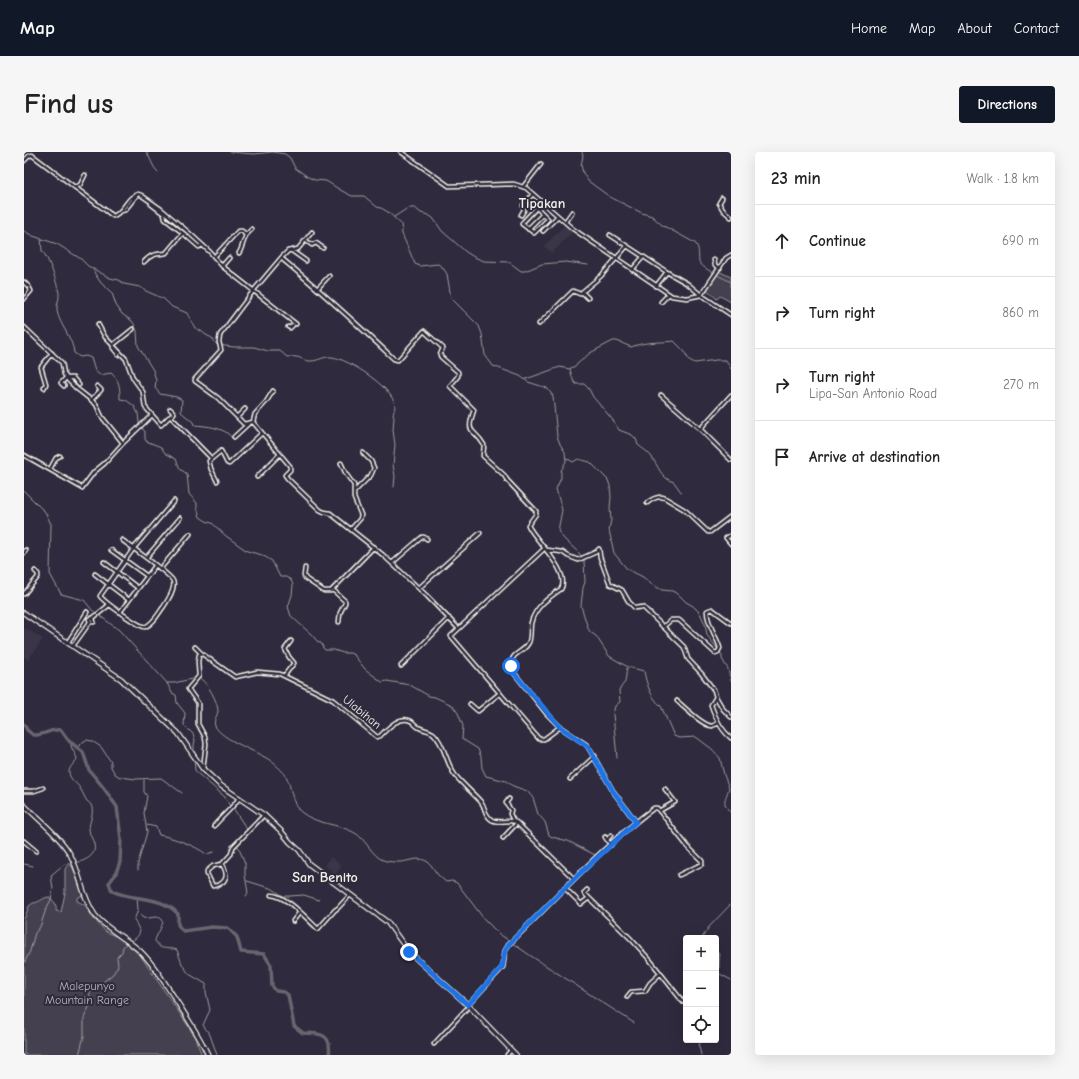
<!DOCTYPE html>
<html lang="en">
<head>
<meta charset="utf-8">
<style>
  :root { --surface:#fff; --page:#f6f6f6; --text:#222; --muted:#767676; --line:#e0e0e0; --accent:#111827 }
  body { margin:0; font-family:"Comic Neue",sans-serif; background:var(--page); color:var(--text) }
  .controls { position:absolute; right:12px; bottom:12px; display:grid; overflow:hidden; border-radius:4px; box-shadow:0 4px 16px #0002 }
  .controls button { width:36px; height:36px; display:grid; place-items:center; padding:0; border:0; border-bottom:1px solid var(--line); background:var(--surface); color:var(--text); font:20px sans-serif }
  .stop { position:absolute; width:12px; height:12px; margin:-9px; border:3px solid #1a73e8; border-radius:50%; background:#fff }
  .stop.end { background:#1a73e8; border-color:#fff; box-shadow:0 1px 4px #0008 }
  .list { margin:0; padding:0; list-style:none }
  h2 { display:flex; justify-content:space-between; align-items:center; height:52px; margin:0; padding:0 16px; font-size:17px }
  h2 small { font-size:13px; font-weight:400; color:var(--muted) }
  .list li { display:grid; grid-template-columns:26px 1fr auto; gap:12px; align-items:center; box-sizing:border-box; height:72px; padding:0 16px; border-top:1px solid var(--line) }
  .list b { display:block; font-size:15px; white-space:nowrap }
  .list p { margin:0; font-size:13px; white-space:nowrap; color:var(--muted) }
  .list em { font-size:13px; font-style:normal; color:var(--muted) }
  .icon { flex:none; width:22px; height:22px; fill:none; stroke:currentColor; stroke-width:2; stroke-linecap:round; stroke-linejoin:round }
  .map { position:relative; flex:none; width:707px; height:903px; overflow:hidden; border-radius:4px }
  header { display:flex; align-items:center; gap:24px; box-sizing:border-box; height:56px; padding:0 20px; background:var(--accent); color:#fff }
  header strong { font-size:19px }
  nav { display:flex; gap:22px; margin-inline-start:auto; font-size:14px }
  .intro { display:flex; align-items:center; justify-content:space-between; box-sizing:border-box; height:96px; padding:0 24px }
  h1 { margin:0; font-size:28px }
  .button { padding:10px 18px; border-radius:4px; background:var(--accent); color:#fff; font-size:14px; font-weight:700 }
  main { display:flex; gap:24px; padding:0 24px }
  aside { flex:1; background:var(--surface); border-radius:4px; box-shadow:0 4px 16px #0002 }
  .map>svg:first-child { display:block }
</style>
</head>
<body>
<header>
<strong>Map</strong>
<nav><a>Home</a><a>Map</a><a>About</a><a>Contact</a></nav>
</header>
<div class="intro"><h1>Find us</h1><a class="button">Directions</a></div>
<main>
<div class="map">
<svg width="707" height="903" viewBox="0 0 707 903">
  <rect width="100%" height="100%" fill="#2f2a3d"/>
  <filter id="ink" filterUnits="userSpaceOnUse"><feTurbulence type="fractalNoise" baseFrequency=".025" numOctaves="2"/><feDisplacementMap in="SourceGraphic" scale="8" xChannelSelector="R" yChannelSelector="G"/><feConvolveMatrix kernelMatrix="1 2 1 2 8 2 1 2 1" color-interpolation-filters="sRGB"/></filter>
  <g filter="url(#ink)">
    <path fill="#3b3647" d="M542 72 549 79 528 101 520 94Z
      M1 476 19 487 4 508 0 505V477Z
      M307 705 318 714 307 728 303 725 308 719 300 713Z"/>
    <path fill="#454050" stroke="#9c989c" d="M694 119 707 125V150L696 144 693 147 682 137Z
      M45 711 49 716 59 743 53 746V749L61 753 69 766 82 780 96 786 116 803 165 875 170 884 178 903H0V768L5 754 9 751C14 751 19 746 24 745 30 748 33 752 32 759L37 760 41 741V717Z"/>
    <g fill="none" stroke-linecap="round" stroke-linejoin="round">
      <path stroke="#a19ea0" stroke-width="1" d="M122 0C127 6 128 15 134 20
        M206 0 230 2 249 0 261 2 266 6 271 16 284 25 291 28 302 29 318 39 328 44H340L353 55 357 56 364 60 377 72 378 82 391 112 396 114 414 112 419 116 423 122 427 146 455 174 458 182 461 203 469 214 496 224 504 230 523 236 529 244 533 284 536 292 541 300 542 309 537 319V326L532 337 538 358 534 379 540 387 555 401 560 408 561 430 559 436 557 454 564 476 566 480 572 484 585 504 604 515 620 519C622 531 627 546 637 554L650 584 655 586 672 585 688 597 696 606 700 623 705 636C701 649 697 650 707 661
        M558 0 559 4 557 13 559 21 564 29 586 45 618 61 628 64 638 73 671 91C676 97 674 102 675 109 676 116 700 126 707 130
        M370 65 384 56H391L397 61 404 63 409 66 418 79 442 100 450 105 460 109 485 110 497 119H501L518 112 542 110 564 113
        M0 79 9 84 33 92 57 107 64 114 86 126 95 128 100 132 116 135 122 139 140 147 148 155 163 161 171 176 177 179 182 183 188 186 193 193 210 195H230L244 199H256L263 205C266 205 269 204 272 205 277 205 281 210 287 209 294 209 300 204 308 205 324 207 370 236 371 254 371 256 369 260 369 263L370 265 369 278 371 293 369 313 371 324 370 335
        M17 86 18 99C25 106 33 131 35 141 36 147 32 152 33 159 36 174 49 186 50 201L56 205 62 204 67 206 71 219 76 223 87 221C96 228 96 237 96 247L102 248 110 254 114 261 115 271 121 280V287L122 289 137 295 141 301 152 307 156 317 163 322 165 342 173 351V355L176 365 182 369 188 371 202 384 223 399 238 403 248 409 256 425H262L267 428 269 433 268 443 264 455 267 464 288 483 293 489 298 492 299 496 301 498H310L319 501H326L330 503 341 517 358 530 363 529 386 533 405 544 411 545 428 553 434 561 439 574 438 587 454 597 457 605 458 616 462 624 482 629 489 634 503 639 509 646 514 662 521 670 525 683 528 685 544 689 571 703
        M69 117 71 122 77 131 88 141 92 153 98 162 108 169 110 172 113 179 114 194 129 218 132 228 131 236 136 242 153 245 158 248 157 260 169 270 170 273C182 274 201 275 208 286
        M546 217 549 228 552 232H560L565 237 569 245 588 267 595 278 608 283 612 287 614 293C619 297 623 299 627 304 634 313 637 327 650 330L657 340
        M502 227 536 215 545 217 551 214 566 201 589 189H593L607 195C622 189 634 191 650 189L660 199 665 208 671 211 692 208H702L707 217
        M542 306 549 310 554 307 566 310 584 328 586 334 587 345 586 356 587 368 585 378 590 401 603 417 619 425 627 432 638 438 648 439 654 442 662 450 669 454 676 461 681 472 683 483 698 503V507L704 517 707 529
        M0 339 21 360 27 372 26 422 37 442 60 448 68 458 95 478 143 531 148 541 152 543 153 551 161 561 160 573 169 582 171 588 170 593V602
        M175 526C183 529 194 550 194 559 193 565 189 568 191 574 198 588 233 599 247 609 252 613 259 619 262 624 268 635 267 652 277 660 293 673 314 671 331 681 341 686 349 705 359 708 364 710 371 710 377 710 386 709 395 704 404 710 408 713 411 720 415 724 417 726 420 728 422 730L428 729 433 731 460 767 474 781 507 804 610 871
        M143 531H150L172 526
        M47 591C46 597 52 601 53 607 51 611 45 615 45 620 45 628 54 631 57 638 59 641 60 645 63 649 65 651 65 650 67 653 71 660 65 670 65 677 65 683 69 687 70 692 73 704 61 709 51 711
        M54 595 60 589 63 588 68 589 77 595 87 610V615L91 622 96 625 112 627 137 626 158 641
        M593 606 589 562 591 554 596 550 595 538 601 530 603 516
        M170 607 171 618 173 621 201 645 207 656
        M209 656 224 679
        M123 673 132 675 135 683C148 685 172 694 182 702L190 700
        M213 692 221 711V723L224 741 222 744
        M0 712 9 714
        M114 718V711L123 680 120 661 123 644 120 640V628
        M223 729 249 737 259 744H266L280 743 295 748
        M113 760 119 766C124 767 128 765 132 765 147 766 132 781 131 789 133 791 134 793 136 795 139 797 148 796 153 798L158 812 165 822 182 832V840L186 858 179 873 186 883 193 903
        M678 786 685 775 707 752
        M106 789C111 788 115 784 116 779L110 768 114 758 113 745
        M692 800 696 802C694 812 697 819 692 828
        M0 812 6 799 11 781 16 775 22 757 27 748 29 737 27 723C34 718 39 711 48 710
        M696 822 707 828
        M677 888 675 894 677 903
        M55 903 60 884V866L65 855 66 841 70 837 89 822 94 814 93 805 98 800 99 795 103 790"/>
      <path stroke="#6a6670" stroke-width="3.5" d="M0 572 3 578 9 583C19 584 28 576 37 578L45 589 59 600 65 618 79 635 93 655 97 687 96 710 91 723 85 731 88 739C109 749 137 743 154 762V773L159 779 188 775 204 776 213 785 217 800 240 802 247 813 248 834 252 839 260 840 264 843 270 874 279 881C297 881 308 882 305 903"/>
      <g stroke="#f4f1e8" stroke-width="5.5">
        <path id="minor" d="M377 0 425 34 490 32 502 36 549 77 648 144 663 146 677 143 702 106 707 103
          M0 9 5 4 8 3 89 64C100 61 102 45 114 42L117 43 137 57 163 79 186 100 198 114 272 172
          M50 35 56 33 61 23
          M499 35 517 12
          M698 46 695 51 699 58 707 65
          M127 52 140 62 141 67 159 81
          M513 56 524 67 510 81 498 72 499 70 518 50
          M97 59 101 58 113 43
          M497 63 500 58 499 53 509 42
          M541 70 548 60
          M504 77 519 62
          M519 79 534 64
          M288 80 274 97 264 99 257 106 230 138 196 183 195 190 197 198 171 227V229L194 246 220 272 229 270 266 314V318L261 323 264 327 296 358 300 360 306 361 359 403 403 444 434 476
          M586 83 643 120 664 132 677 143 707 163
          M281 88 288 93 292 91 299 96
          M268 99 282 109
          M215 101C217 99 220 88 222 83
          M190 105 214 79H218L222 83 228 77
          M257 106C296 138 333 172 370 207L374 208 400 179 419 196 416 203 417 205 434 220V224L426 234 450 258C441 284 450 275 460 293L459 304 480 323 483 328 512 359V362L504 373 505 375C512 389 547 420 537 437 524 446 511 455 507 471 506 477 507 485 505 490 499 503 486 498 487 517L522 561 536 575 563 593 566 598 589 639 612 670
          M690 108 691 113 696 116
          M120 110C127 102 132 102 142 101L159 81 175 95 178 93
          M198 114 205 106
          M608 118 619 105
          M0 130 5 135 7 139 0 147
          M632 134 643 120
          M293 137 305 124
          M564 146 558 140 577 124 603 94
          M637 150 645 142
          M74 172 81 185 102 207 109 226 119 240 121 255 137 273 145 265H147L187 306
          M515 172 549 139 556 142 558 140
          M0 175 38 211 40 222 44 228 53 237 57 240 72 252 78 265 99 291
          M264 175 266 176 269 173
          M89 193 109 177
          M89 193V196L94 202V203
          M40 234 37 231 42 226H49L55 233
          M20 236 22 232 17 215 28 201
          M637 243 676 277
          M707 243 676 277 707 308
          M67 248 77 238 73 234
          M146 257 150 261 146 265
          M213 265 221 257
          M229 270 231 262 242 250 249 239
          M210 285 224 272
          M0 303 58 336 70 320 81 311 99 291 128 263
          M317 311 322 322 330 333V346L337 363 336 367 327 377
          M26 317 32 306 36 304
          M233 325 256 302
          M193 329 187 317 185 309 197 299 203 311 205 312 238 281
          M330 340 347 323 350 316 347 309 339 301
          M623 351C628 347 634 343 641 346L661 358 684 380H686L707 364
          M707 383 702 386 707 392
          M98 388C106 394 147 423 149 429 152 436 144 448 140 454 134 462 130 471 121 475 114 474 80 450 76 444L110 396 150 349
          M521 396 427 484 515 587H520L536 575
          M87 398 123 424
          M523 398 538 400 544 404 554 408 572 400 575 397 576 405 586 432 598 438 605 450 611 456 619 455 660 495 664 507 677 521 690 538 692 545 699 557 707 565
          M0 401 2 398
          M122 406 156 366
          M80 410 114 436
          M368 411 398 385H400L403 387
          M281 416 280 424 282 427 300 439H307L350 395
          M136 417 166 382
          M71 422 105 448
          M395 436 456 381
          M309 438 321 449V451L316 461 315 470
          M0 442 14 425V422L11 419
          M96 460 131 414
          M69 466 85 453
          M639 475 647 468H655L691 501 694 500 696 496C692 483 683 472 683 459L688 457 707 471
          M44 490 63 460
          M49 494 66 470 65 467 69 466 70 470H66
          M171 495 177 501
          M377 514 425 466
          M260 524 270 511 265 505 261 497 267 489
          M692 545 687 553C691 565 697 578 707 586
          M653 549C660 555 679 574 688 574 690 573 693 572 695 571
          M446 552 454 559 476 541
          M179 617 182 592 181 585 174 572V551L164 537 175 524 174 510 175 503 177 501 211 525 233 520 256 522 309 548 353 585 356 584C363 577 375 563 387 569 389 570 391 573 394 575 398 578 406 578 410 582 421 593 422 611 431 623 439 633 449 641 457 650 462 655 459 662 468 668 474 672 485 667 492 670L550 727
          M546 627 571 604
          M0 639H10L19 636
          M485 647 482 651 487 658 486 662 489 668
          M635 659 651 650 641 637
          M190 674C198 664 208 657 215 646
          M587 683 583 688 587 693
          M581 685 583 688
          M479 686 493 671
          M0 689 12 699
          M198 712C205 723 203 732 189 734L183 722V719L189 714 198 712 207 702 209 695 240 663
          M541 736 557 752 565 746 607 787 626 808 659 850
          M563 738 560 741 565 746
          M247 743C263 744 282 766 294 777L311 758 314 756 326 743
          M269 769 276 760
          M603 845 607 840 621 839 626 831 637 821
          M444 853 479 815 481 799 485 792C533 746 577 695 630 656H633L664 695 678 709V712L655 723
          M410 892 445 854
          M483 903 487 898"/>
      </g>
      <g stroke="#f4f1e8" stroke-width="6">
        <path id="major" d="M0 461 97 527 154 581 179 617 196 633 240 663 257 679 266 690 275 698 285 712 363 770 385 800 444 853 492 903
          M0 653C14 667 38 686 47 704 57 723 58 745 71 763 81 776 103 787 116 799 130 812 140 830 150 845 162 864 175 883 184 903"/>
      </g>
      <use href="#minor" stroke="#2f2a3d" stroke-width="2.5"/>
      <use href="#major" stroke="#2f2a3d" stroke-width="3.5"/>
    </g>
  </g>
  <g fill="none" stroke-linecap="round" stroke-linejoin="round" filter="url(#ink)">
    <path stroke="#1a73e8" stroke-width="5" d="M385 800 444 853 478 815 481 799 485 792 550 727 612 670 589 639 566 598 563 594 536 575 489 520 487 514"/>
  </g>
  <g text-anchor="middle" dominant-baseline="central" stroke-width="4" stroke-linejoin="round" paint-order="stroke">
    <g font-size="12" fill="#f4f1e8" stroke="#2f2a3d">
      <text transform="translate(338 560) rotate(39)">Ulabihan</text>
    </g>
    <g font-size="12" fill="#b7b3b3" stroke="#2f2a3d">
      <text x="63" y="834">Malepunyo<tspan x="63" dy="14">Mountain Range</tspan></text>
    </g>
    <g font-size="14" font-weight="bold" fill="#f4f1e8" stroke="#2f2a3d">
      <text x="518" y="51">Tipakan</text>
      <text x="301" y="725">San Benito</text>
    </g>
  </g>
</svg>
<div class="controls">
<button>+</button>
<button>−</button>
<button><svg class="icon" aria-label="locate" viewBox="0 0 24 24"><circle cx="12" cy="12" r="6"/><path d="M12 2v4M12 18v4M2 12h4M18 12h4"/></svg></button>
</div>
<div class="stop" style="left:487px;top:514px"></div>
<div class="stop end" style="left:385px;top:800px"></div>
</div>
<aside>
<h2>23 min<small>Walk · 1.8 km</small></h2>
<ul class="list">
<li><svg class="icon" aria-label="ahead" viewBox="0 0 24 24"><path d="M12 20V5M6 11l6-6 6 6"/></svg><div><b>Continue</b></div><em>690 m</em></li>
<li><svg class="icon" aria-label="right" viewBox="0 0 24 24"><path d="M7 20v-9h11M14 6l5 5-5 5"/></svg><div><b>Turn right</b></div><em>860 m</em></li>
<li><svg class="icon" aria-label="right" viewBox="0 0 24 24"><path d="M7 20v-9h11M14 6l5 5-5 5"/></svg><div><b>Turn right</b><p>Lipa-San Antonio Road</p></div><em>270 m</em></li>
<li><svg class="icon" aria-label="arrive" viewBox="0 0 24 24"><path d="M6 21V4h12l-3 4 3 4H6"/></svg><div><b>Arrive at destination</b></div></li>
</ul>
</aside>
</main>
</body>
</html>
